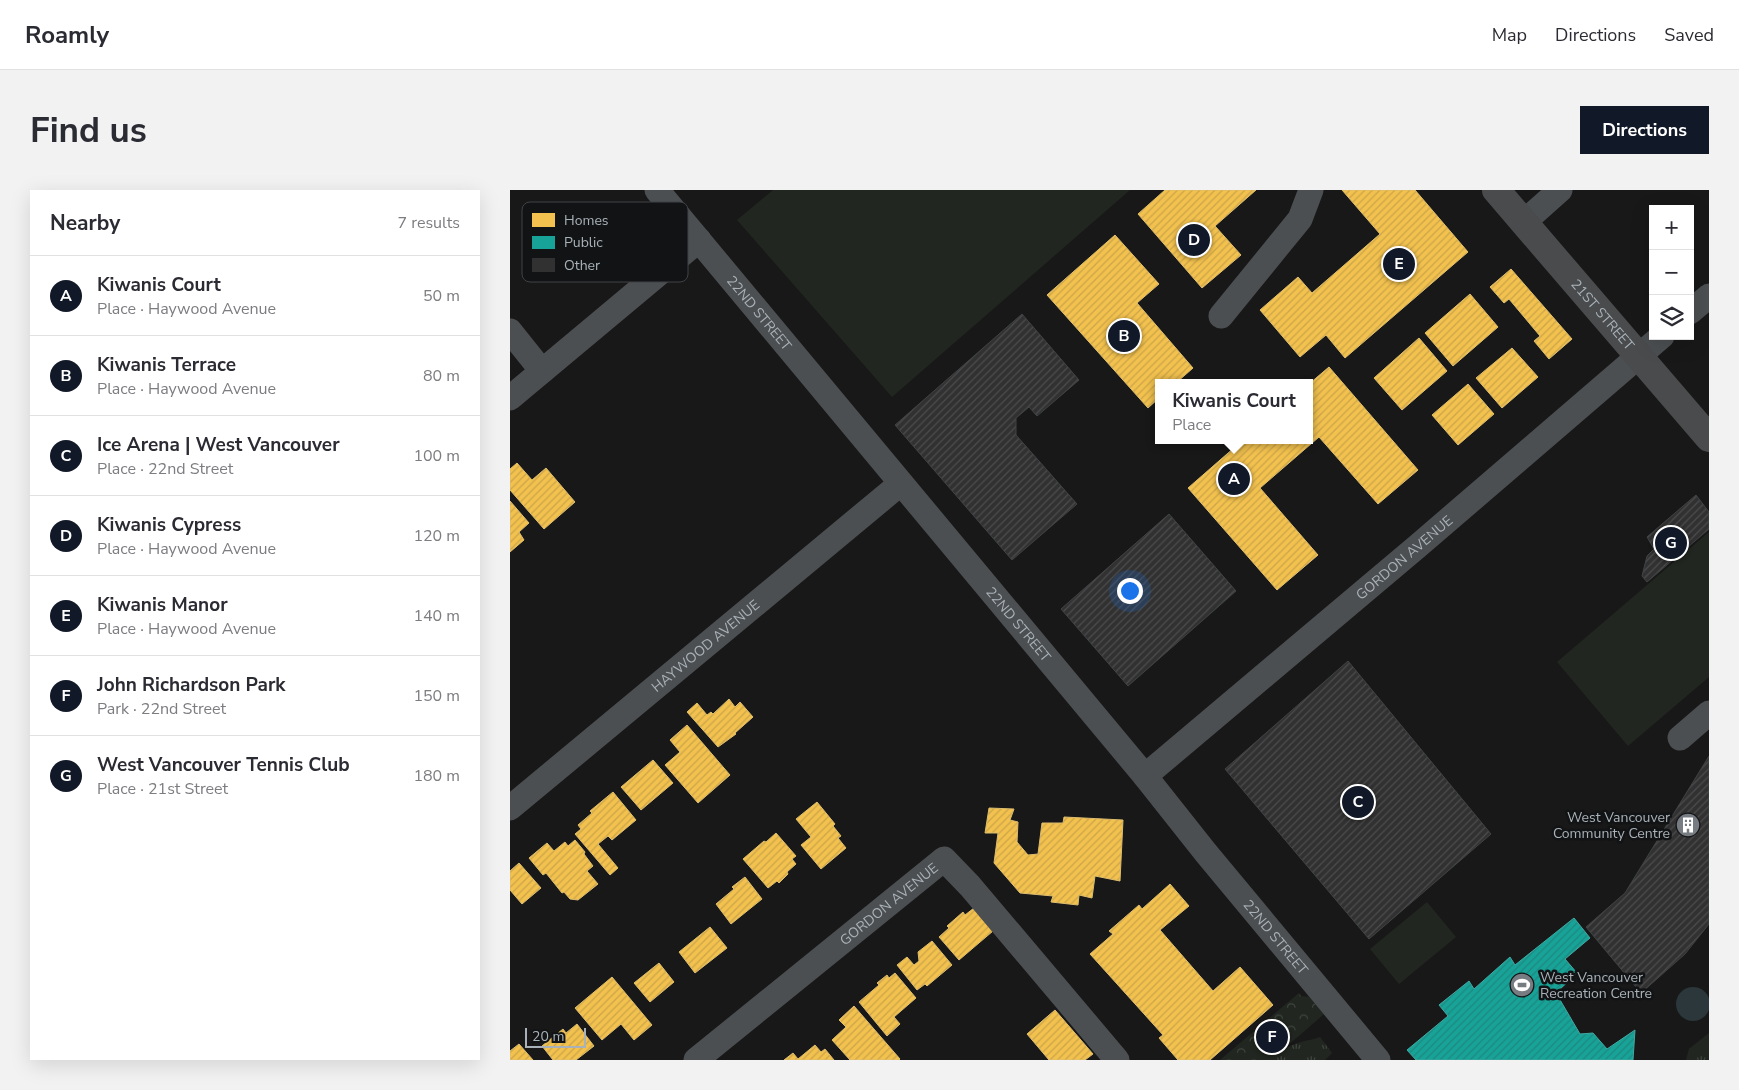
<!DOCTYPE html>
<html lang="en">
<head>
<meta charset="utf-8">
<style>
  :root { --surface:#fff; --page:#f2f2f3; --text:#2b2b33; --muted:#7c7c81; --line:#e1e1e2; --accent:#111827 }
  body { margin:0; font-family:"Nunito Sans",sans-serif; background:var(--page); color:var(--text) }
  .controls { position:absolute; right:15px; top:15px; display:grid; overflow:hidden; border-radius:0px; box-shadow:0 5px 20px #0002 }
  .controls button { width:45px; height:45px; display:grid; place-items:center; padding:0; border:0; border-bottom:1px solid var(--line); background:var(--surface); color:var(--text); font:25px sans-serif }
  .scale { position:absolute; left:15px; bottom:12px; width:61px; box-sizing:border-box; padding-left:5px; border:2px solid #a9b2b9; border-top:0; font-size:14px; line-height:18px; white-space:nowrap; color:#a9b2b9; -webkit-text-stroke:4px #121314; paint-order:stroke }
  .you { position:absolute; left:619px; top:400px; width:18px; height:18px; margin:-12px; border:4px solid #fff; border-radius:50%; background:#1a73e8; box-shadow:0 0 0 8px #1a73e833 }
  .badge { display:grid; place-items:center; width:32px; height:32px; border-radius:50%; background:var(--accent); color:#fff; font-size:16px; font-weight:700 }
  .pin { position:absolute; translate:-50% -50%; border:2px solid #fff; box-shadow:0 1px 5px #0006 }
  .popup { position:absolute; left:645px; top:189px; width:158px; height:65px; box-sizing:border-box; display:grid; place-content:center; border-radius:0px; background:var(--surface); filter:drop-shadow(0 1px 4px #0005); font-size:16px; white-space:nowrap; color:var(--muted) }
  .popup b { font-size:19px; color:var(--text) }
  .popup::after { content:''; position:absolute; left:50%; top:100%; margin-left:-10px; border:10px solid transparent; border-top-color:var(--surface) }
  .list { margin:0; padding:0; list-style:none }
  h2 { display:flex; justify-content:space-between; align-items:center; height:65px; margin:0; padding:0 20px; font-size:21px }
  h2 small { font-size:16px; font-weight:400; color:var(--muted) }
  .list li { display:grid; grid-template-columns:32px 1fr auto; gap:15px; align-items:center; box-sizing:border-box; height:80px; padding:0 20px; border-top:1px solid var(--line) }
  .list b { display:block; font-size:19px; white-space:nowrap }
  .list p { margin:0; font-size:16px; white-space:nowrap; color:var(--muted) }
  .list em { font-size:16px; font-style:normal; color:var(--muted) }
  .icon { flex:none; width:28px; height:28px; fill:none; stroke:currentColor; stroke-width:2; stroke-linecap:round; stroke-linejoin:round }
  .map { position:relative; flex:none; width:1199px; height:870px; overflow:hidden; border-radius:0px }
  header { display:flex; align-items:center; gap:30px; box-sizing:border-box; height:70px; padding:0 25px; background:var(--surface); border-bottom:1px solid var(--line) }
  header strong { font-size:24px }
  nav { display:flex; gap:28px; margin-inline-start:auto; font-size:18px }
  .intro { display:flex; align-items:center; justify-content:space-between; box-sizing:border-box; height:120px; padding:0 30px }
  h1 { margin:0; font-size:35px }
  .button { padding:12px 22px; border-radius:0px; background:var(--accent); color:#fff; font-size:18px; font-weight:700 }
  main { display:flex; gap:30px; padding:0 30px }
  aside { flex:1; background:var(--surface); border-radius:0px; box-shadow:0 5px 20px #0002 }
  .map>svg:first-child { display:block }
</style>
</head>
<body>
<header>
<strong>Roamly</strong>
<nav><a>Map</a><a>Directions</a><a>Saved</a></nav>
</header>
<div class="intro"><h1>Find us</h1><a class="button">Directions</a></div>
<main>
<aside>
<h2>Nearby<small>7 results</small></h2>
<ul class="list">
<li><span class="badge">A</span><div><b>Kiwanis Court</b><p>Place · Haywood Avenue</p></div><em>50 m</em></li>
<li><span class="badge">B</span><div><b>Kiwanis Terrace</b><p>Place · Haywood Avenue</p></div><em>80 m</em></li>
<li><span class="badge">C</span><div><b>Ice Arena | West Vancouver</b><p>Place · 22nd Street</p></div><em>100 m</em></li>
<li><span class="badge">D</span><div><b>Kiwanis Cypress</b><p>Place · Haywood Avenue</p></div><em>120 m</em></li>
<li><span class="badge">E</span><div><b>Kiwanis Manor</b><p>Place · Haywood Avenue</p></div><em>140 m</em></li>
<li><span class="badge">F</span><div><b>John Richardson Park</b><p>Park · 22nd Street</p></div><em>150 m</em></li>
<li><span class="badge">G</span><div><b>West Vancouver Tennis Club</b><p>Place · 21st Street</p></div><em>180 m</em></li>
</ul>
</aside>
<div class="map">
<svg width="1199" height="870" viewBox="0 0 1199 870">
  <defs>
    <pattern id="grass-tufts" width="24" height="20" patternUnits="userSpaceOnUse" patternTransform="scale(1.25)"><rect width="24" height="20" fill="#212720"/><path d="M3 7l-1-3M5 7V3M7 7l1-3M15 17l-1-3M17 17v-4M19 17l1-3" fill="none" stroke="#3e443e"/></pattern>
    <pattern id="park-crowns" width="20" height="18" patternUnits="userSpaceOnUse" patternTransform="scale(1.25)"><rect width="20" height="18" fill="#212720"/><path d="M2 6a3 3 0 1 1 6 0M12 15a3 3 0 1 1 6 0" fill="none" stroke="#3e443e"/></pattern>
    <pattern id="homes-hatch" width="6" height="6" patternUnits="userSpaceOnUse" patternTransform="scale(1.25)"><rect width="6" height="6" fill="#f2c14e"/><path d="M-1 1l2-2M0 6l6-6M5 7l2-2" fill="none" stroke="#cca54a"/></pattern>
    <pattern id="public-hatch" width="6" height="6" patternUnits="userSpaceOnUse" patternTransform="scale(1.25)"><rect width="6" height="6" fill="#17a398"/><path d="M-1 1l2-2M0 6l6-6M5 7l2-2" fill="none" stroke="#1e8880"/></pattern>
    <pattern id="building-hatch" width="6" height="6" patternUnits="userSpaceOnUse" patternTransform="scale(1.25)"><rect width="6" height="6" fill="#313132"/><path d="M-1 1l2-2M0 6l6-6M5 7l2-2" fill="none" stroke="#4c4c4e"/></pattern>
  </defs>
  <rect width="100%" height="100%" fill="#181818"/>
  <path fill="url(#grass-tufts)" d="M1199 843V870H1176L1179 859Z
    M810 847 822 863 815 870H755C766 863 778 856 791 852 798 850 803 850 810 847Z"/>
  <path fill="url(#park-crowns)" d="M789 803 791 806 799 807 814 824 761 870H710Z"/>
  <path fill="#212720" d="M263 0H620L382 207 227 30Z
    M1199 342V487L1118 556 1047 472Z
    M917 712 946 747 889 794 860 759Z"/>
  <path fill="#2b373a" d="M1166 814a17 17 0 1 1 34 0a17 17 0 1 1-34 0Z"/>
  <path fill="url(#homes-hatch)" stroke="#dcbc6e" d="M655 0H746L705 36 731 65 692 98 628 24Z
    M832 0H905L958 62 835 168 816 145 790 167 750 120 788 87 802 103 870 44Z
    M605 45 649 94 627 113 683 178 666 193H649V208L638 218 537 105Z
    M1001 79 1062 149 1039 169 1024 151 1030 146 999 109 994 113 980 97Z
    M960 104 988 137 943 176 915 143Z
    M909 148 937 181 892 220 864 188Z
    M1002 158 1028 187 992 218 966 188Z
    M819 177 908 280 868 314 809 247 750 298 808 365 767 400 678 298 733 250H799V194Z
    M958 194 984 224 948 255 922 225Z
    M7 273 22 290 36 278 65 312 34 339 0 300V279Z
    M0 311 19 333 9 342 14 350 0 362Z
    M219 509 225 517 230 512 243 527 225 543 226 544 208 557 177 522 187 513 197 525 201 522 203 524Z
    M177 535 220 585 188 613 155 575 170 562 160 550Z
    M143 570 163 593 131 620 111 597Z
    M103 602 126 630 102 650 98 646 88 654 108 678 100 685 65 644 71 639 68 635 82 623 80 621Z
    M307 612 325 634 323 636 331 646 328 648 336 658 311 679 291 655 301 647 286 629Z
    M479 618 504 619 500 630 508 632 507 652 518 665 528 664 532 633H553L554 627 613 630 610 691 585 686 582 708 569 705 568 715 541 712 543 706 510 703 484 673 488 643H475Z
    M266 643 286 666 282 669 286 674 277 682 278 684 269 693 267 691 258 698 233 669 254 651 256 652Z
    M65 650 75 662 74 664 83 676 77 681 88 694 68 710 60 709 54 702 52 703 36 683 33 685 19 668 37 653 44 661 55 652 58 656Z
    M9 673 31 698 12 714 0 700V681Z
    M235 687 252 709 221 734 206 714 224 699 222 697Z
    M660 694 679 716 650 740 703 801 730 777 763 815 700 870H668L649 848 653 845 580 764 603 744 599 741 629 715 632 719Z
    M464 718 483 741 449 770 429 747 439 738 437 736 453 722 455 725Z
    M200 737 217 758 185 783 169 762Z
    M422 751 442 775 417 796 415 794 407 800 387 775 397 767 404 775 409 771 408 762Z
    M149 773 164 792 140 812 124 793Z
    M385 783 406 808 384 827 390 834 377 846 349 812 369 795 367 793 377 785 379 788Z
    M102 787 142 835 124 850 111 834 92 850 65 818Z
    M344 816 390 869 389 870H340L322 850 336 837 329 830Z
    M545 820 583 864 575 870H539L517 844Z
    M67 834 84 856 66 870H43L32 856 53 839 56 843Z
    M9 854 23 870H0V861Z
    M305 855 311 862 315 859 324 870H274L283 863 288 869Z"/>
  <path fill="url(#public-hatch)" stroke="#43a8a2" d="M1064 728 1080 748 1055 769 1067 783 1046 803 1070 844 1083 843 1097 859 1125 840 1123 870H906L897 860 938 826 929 815 959 791 964 799 1000 767 1005 775Z"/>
  <path fill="url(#building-hatch)" stroke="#404344" d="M512 124 569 190 527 226 519 217 506 228V245L567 314 502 370 385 235Z
    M1186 305 1199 322V339L1137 392 1132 386 1137 366 1144 359 1137 347Z
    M659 324 726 401 618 496 551 419Z
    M838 471 981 644 859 749 715 579Z
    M1199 566V734L1175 764 1131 803 1076 737 1115 703Z"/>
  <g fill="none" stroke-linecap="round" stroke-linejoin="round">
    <g stroke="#4c4f51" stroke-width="25">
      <path id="s1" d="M147 0 635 586 696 663 868 870"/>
      <path d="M1013 33 1050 0"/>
      <path d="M1180 122 1199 106"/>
      <path d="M711 126 790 29 801 0"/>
      <path d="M0 141 32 181"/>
      <path d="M0 208 189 50"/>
      <path d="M1170 548 1199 523"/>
      <path id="s2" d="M635 586 909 355 1152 146"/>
      <path id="s3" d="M0 618 390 294"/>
      <path id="s4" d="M186 870 434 669 460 696 607 870"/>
    </g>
    <path stroke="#494b4d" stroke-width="28" id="s5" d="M986 0 1199 248"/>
  </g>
  <defs>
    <g id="building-disc" transform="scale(1.25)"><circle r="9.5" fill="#767c81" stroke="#121314"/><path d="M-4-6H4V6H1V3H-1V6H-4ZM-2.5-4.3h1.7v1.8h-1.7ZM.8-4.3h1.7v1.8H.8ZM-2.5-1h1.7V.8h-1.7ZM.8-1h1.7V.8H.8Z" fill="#fff"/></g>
    <g id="stadium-disc" transform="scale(1.25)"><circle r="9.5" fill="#767c81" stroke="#121314"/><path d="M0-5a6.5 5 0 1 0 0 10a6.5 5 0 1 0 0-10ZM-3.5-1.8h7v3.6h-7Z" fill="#fff"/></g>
  </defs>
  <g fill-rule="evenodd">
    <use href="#building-disc" x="1178" y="635"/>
    <use href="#stadium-disc" x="1012" y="795"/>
  </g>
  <g text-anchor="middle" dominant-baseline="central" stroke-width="5" stroke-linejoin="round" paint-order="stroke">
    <g font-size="14" fill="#a9b2b9" stroke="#121314">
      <text stroke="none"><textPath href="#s1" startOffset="160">22ND STREET</textPath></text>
      <text stroke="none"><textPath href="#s5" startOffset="164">21ST STREET</textPath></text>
      <text stroke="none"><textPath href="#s2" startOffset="339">GORDON AVENUE</textPath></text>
      <text stroke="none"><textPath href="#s1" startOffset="565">22ND STREET</textPath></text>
      <text stroke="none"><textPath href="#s3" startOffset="254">HAYWOOD AVENUE</textPath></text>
      <text stroke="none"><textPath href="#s4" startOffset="248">GORDON AVENUE</textPath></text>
      <text stroke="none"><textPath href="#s1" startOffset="970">22ND STREET</textPath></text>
    </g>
    <g font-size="14" fill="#a9b2b9" stroke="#121314" text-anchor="end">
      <text x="1160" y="627">West Vancouver<tspan x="1160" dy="16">Community Centre</tspan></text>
      <text x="1030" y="787" text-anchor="start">West Vancouver<tspan x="1030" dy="16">Recreation Centre</tspan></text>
    </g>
  </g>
  <rect x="12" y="12" width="166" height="80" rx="8" fill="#121314" stroke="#3f4346" stroke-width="1"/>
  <rect x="22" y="23" width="23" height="14" fill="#f2c14e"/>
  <rect x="22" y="46" width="23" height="13" fill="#17a398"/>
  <rect x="22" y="68" width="23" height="14" fill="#313132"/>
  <g font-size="14" fill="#a9b2b9">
    <text x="54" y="35">Homes</text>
    <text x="54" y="57">Public</text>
    <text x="54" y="80">Other</text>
  </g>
</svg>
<div class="controls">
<button>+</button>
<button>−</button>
<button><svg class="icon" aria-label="layers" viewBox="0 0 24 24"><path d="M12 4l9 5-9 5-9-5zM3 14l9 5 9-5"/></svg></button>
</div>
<div class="scale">20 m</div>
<div class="you"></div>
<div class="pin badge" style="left:724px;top:289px">A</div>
<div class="popup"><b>Kiwanis Court</b>Place</div>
<div class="pin badge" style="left:614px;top:146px">B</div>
<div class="pin badge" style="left:848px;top:612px">C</div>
<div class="pin badge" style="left:684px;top:50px">D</div>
<div class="pin badge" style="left:889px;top:74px">E</div>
<div class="pin badge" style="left:762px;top:847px">F</div>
<div class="pin badge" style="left:1161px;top:353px">G</div>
</div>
</main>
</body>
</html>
